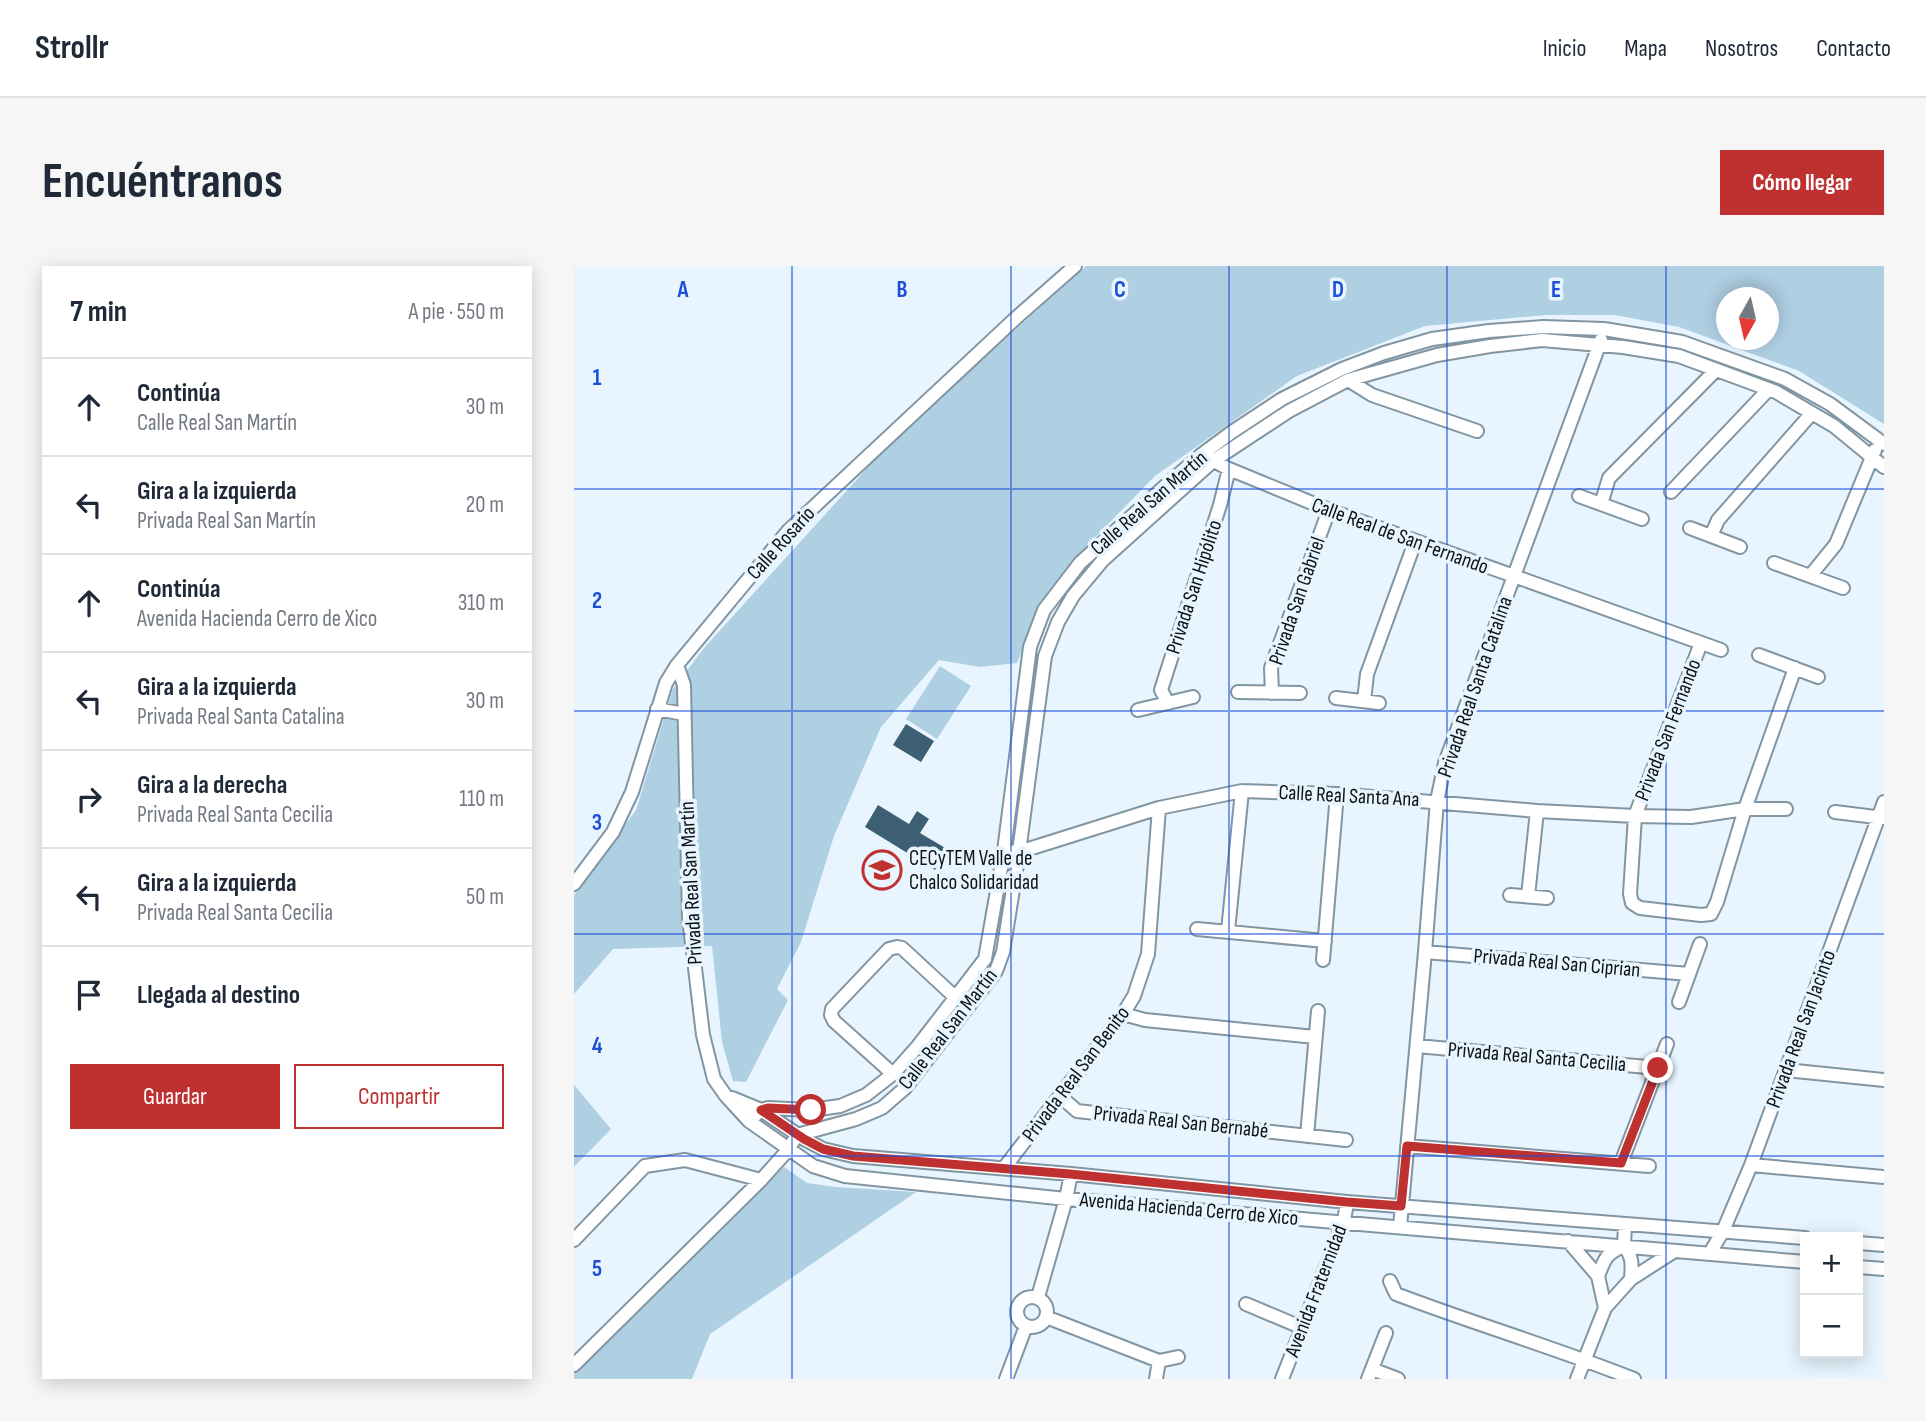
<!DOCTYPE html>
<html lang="es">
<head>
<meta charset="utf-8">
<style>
  :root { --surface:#fff; --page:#f6f6f7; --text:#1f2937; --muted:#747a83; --line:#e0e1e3; --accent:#bf3031 }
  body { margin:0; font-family:"Sofia Sans Condensed",sans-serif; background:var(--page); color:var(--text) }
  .controls { position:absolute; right:21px; bottom:21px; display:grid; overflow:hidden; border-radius:0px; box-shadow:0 4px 18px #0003 }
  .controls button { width:63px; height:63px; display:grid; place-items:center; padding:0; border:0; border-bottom:2px solid var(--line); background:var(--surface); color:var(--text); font:35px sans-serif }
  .compass { position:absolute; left:1142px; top:21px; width:63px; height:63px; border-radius:50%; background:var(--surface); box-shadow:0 4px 18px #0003; rotate:188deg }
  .stop { position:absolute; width:21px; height:21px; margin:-16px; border:5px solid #bf3031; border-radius:50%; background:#fff }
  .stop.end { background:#bf3031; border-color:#fff; box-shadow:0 2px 7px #0008 }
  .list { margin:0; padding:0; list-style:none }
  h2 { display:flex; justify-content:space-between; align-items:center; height:91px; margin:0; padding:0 28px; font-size:30px }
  h2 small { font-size:23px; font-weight:400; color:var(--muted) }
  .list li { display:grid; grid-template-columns:46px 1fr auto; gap:21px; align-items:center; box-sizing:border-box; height:98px; padding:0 28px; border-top:2px solid var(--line) }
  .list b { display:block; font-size:26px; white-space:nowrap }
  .list p { margin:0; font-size:23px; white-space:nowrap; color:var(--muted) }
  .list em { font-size:23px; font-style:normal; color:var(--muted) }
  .actions { display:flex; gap:14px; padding:21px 28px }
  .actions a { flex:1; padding:16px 0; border:2px solid var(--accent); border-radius:0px; text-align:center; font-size:24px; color:var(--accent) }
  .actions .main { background:var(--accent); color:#fff }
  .icon { flex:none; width:38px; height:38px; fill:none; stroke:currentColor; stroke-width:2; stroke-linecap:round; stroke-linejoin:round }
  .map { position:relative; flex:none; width:1310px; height:1113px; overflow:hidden; border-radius:0px }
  header { display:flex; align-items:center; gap:42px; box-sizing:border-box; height:98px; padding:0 35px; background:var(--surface); border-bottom:2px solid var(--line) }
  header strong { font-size:33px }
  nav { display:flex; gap:38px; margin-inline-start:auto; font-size:24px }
  .intro { display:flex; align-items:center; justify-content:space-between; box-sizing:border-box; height:168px; padding:0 42px }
  h1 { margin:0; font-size:49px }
  .button { padding:18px 32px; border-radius:0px; background:var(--accent); color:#fff; font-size:24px; font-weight:700 }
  main { display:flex; gap:42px; padding:0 42px }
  aside { flex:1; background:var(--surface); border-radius:0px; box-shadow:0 4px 18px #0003 }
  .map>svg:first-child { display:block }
</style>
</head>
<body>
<header>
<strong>Strollr</strong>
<nav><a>Inicio</a><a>Mapa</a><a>Nosotros</a><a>Contacto</a></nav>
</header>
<div class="intro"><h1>Encuéntranos</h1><a class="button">Cómo llegar</a></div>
<main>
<aside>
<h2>7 min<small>A pie · 550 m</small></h2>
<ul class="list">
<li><svg class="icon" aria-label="ahead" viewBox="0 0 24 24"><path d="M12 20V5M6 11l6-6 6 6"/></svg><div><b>Continúa</b><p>Calle Real San Martín</p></div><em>30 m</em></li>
<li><svg class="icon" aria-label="left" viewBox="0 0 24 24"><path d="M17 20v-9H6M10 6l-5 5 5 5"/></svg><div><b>Gira a la izquierda</b><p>Privada Real San Martín</p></div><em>20 m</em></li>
<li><svg class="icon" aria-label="ahead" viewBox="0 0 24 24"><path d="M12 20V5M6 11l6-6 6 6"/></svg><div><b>Continúa</b><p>Avenida Hacienda Cerro de Xico</p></div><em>310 m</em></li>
<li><svg class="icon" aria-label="left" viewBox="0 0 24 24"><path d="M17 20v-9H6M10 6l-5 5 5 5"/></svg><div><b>Gira a la izquierda</b><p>Privada Real Santa Catalina</p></div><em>30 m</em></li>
<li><svg class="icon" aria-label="right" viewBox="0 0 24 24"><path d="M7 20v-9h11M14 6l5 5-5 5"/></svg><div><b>Gira a la derecha</b><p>Privada Real Santa Cecilia</p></div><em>110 m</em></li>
<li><svg class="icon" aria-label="left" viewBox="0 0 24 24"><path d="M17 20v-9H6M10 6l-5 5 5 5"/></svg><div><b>Gira a la izquierda</b><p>Privada Real Santa Cecilia</p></div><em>50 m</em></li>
<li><svg class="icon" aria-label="arrive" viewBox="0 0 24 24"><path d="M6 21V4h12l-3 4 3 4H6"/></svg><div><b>Llegada al destino</b></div></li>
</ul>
<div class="actions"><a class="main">Guardar</a><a>Compartir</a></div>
</aside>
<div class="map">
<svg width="1310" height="1113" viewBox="0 0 1310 1113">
  <rect width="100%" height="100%" fill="#e8f5fe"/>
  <path fill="#afcfe3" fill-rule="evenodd" d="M512 0H1310V158L1225 105 1105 61 1041 49H972L851 60 723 110 581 210 504 289 464 341 443 397 406 401 365 394 307 461 260 570 227 676 203 723 214 734 172 816 159 815 148 776 138 680 39 683 0 728V629L62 544 99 423 130 382 315 178ZM1153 32H1195V74H1153Z
    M366 400 397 420 363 473 332 453Z
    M0 819 37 863 0 901Z
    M210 901 233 917 262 921 342 926 136 1068 118 1113H0V1104Z"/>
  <path fill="#3c5f73" d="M332 458 360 475 347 496 319 479Z
    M304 539 335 558 343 545 355 553 346 567 373 583 361 604 291 561Z"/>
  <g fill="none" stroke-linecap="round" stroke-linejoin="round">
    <g stroke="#8195a2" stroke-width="16">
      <path id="street" d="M774 114 798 129 903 165
        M634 192 655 203 755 244 1147 384
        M1097 226 1195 123
        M1005 230 1068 253
        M1027 238 1035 212 1142 104
        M1116 262 1166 281
        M1137 270 1144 254 1238 147
        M1200 297 1269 322
        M1236 310 1262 278 1301 184
        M1127 377 1061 550 1056 628 1058 637 1066 642 1127 649 1137 648 1143 636 1171 543 1221 402
        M1185 389 1244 411
        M103 399 110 419 115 652 129 769 140 813 152 830 175 855 239 900 271 910 492 933 1231 996
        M664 426 726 427
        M698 427 697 402 755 244
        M762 432 805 437
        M790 435 793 408 841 276
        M594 437 587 424 646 239 655 203
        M83 443 110 448
        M564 444 619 431
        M1261 546 1310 552
        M441 585 445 586 585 542 668 525 763 528 963 545 1061 550 1117 551 1171 543H1212
        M0 618 39 566 58 526 92 417 103 399 214 265 443 51 501 0
        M936 629 973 632
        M954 630 963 545
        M623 663 751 675
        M654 665 668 525
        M851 686 1115 708
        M749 694 763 528
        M1105 736 1126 678
        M549 748 571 754 741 771
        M843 780 1084 802
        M1212 804 1310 814
        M319 808 260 755 257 749 258 743 315 683 323 681 328 682 382 732
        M487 831 503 845 772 874
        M158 832 187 844 230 873 249 883 279 890 497 908 773 936 1231 972
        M175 855 187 844 194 842 237 844 266 840 292 829 319 808 344 780 411 693 430 585 456 381 470 344 506 297 589 222 627 189 658 166 708 133 768 103 810 87 858 73 915 65 969 61 1030 63 1108 76 1211 113 1256 138 1310 178
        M733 870 744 745
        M833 880 1075 900
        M1047 897 1093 778
        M1177 899 1310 911
        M430 902 549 748 560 730 574 688 585 542
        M1051 959 1050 980C1059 991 1058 999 1057 1013
        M826 961 851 686 863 535 871 497 1027 74
        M0 974 71 900 111 894 187 914
        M994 975 1024 1010 1031 1042
        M1284 977 1310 979
        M1136 987 1149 965 1177 899 1310 536
        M1284 1001 1310 1003
        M1024 1010C1031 992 1032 988 1049 980
        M816 1015 822 1028C901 1058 982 1082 1060 1113
        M443 1046a15 15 0 1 1 30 0a15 15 0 1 1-30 0Z
        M464 1031 492 933 497 908
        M672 1038 729 1062
        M472 1051 585 1095 604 1091
        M0 1099 187 914 214 884 223 869 282 853 308 842 331 822 422 705 429 686 445 586 471 390 484 356 499 330 529 294 639 195 715 145 774 114 863 89 916 80 968 74 1049 81 1105 90 1202 126 1260 160 1310 201
        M798 1103 824 1113
        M432 1113 452 1060
        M582 1113 585 1095
        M708 1113 770 955 773 936
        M794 1113 812 1067
        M1003 1113 1031 1042 1057 1013 1099 986"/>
    </g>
    <use href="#street" stroke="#fff" stroke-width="12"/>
  </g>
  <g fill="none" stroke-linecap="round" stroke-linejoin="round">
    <path stroke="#bf3031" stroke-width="9" d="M237 844 194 842 187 844 230 873 249 883 279 890 496 908 773 936 827 940 833 880 1047 897 1084 802"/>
  </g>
  <path fill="none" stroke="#1d4ed8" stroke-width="2" stroke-opacity="0.55" d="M218 0V1113M437 0V1113M655 0V1113M873 0V1113M1092 0V1113M0 223H1310M0 445H1310M0 668H1310M0 890H1310"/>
  <defs>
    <g id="school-ring" transform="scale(2.0125)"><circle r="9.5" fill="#e8f5fe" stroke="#bf3031" stroke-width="1.5"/><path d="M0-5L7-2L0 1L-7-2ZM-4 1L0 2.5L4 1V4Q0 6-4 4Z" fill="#bf3031"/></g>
  </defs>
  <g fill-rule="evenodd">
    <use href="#school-ring" x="308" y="604"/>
  </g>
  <g text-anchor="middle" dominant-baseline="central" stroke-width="7" stroke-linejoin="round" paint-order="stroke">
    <g font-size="21" fill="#0b1317" stroke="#e8f5fe">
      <text transform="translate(575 237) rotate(-41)">Calle Real San Martín</text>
      <text transform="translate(826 270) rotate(20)">Calle Real de San Fernando</text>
      <text transform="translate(207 277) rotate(-48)">Calle Rosario</text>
      <text transform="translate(620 321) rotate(-72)">Privada San Hipólito</text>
      <text transform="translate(723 335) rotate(-71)">Privada San Gabriel</text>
      <text transform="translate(901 421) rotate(-71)">Privada Real Santa Catalina</text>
      <text transform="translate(1094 464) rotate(-69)">Privada San Fernando</text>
      <text transform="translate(775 530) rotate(3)">Calle Real Santa Ana</text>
      <text transform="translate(117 617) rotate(-93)">Privada Real San Martín</text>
      <text transform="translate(983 697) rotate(5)">Privada Real San Ciprian</text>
      <text transform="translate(374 763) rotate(-52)">Calle Real San Martín</text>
      <text transform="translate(1227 763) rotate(-70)">Privada Real San Jacinto</text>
      <text transform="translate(963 791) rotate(5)">Privada Real Santa Cecilia</text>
      <text transform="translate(502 808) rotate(-53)">Privada Real San Benito</text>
      <text transform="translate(607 856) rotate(6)">Privada Real San Bernabé</text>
      <text transform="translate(615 943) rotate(5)">Avenida Hacienda Cerro de Xico</text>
      <text transform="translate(742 1025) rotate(-69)">Avenida Fraternidad</text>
    </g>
    <g font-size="21" fill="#0b1317" stroke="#e8f5fe" text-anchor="start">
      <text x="335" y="592">CECyTEM Valle de<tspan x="335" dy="24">Chalco Solidaridad</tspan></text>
    </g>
  </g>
  <g font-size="23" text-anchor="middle" font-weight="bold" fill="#1d4ed8" stroke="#e8f5fe" stroke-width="7" stroke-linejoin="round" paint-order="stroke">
    <text x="109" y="31">A</text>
    <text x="328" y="31">B</text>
    <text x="546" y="31">C</text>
    <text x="764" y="31">D</text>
    <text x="982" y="31">E</text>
    <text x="23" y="119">1</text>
    <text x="23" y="342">2</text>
    <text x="23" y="564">3</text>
    <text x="23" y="787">4</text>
    <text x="23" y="1010">5</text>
  </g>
</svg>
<div class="controls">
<button>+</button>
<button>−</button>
</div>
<svg class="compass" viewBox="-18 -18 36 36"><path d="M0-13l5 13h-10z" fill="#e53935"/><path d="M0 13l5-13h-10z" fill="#747a83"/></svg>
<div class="stop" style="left:237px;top:844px"></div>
<div class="stop end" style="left:1084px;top:802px"></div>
</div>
</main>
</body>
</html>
